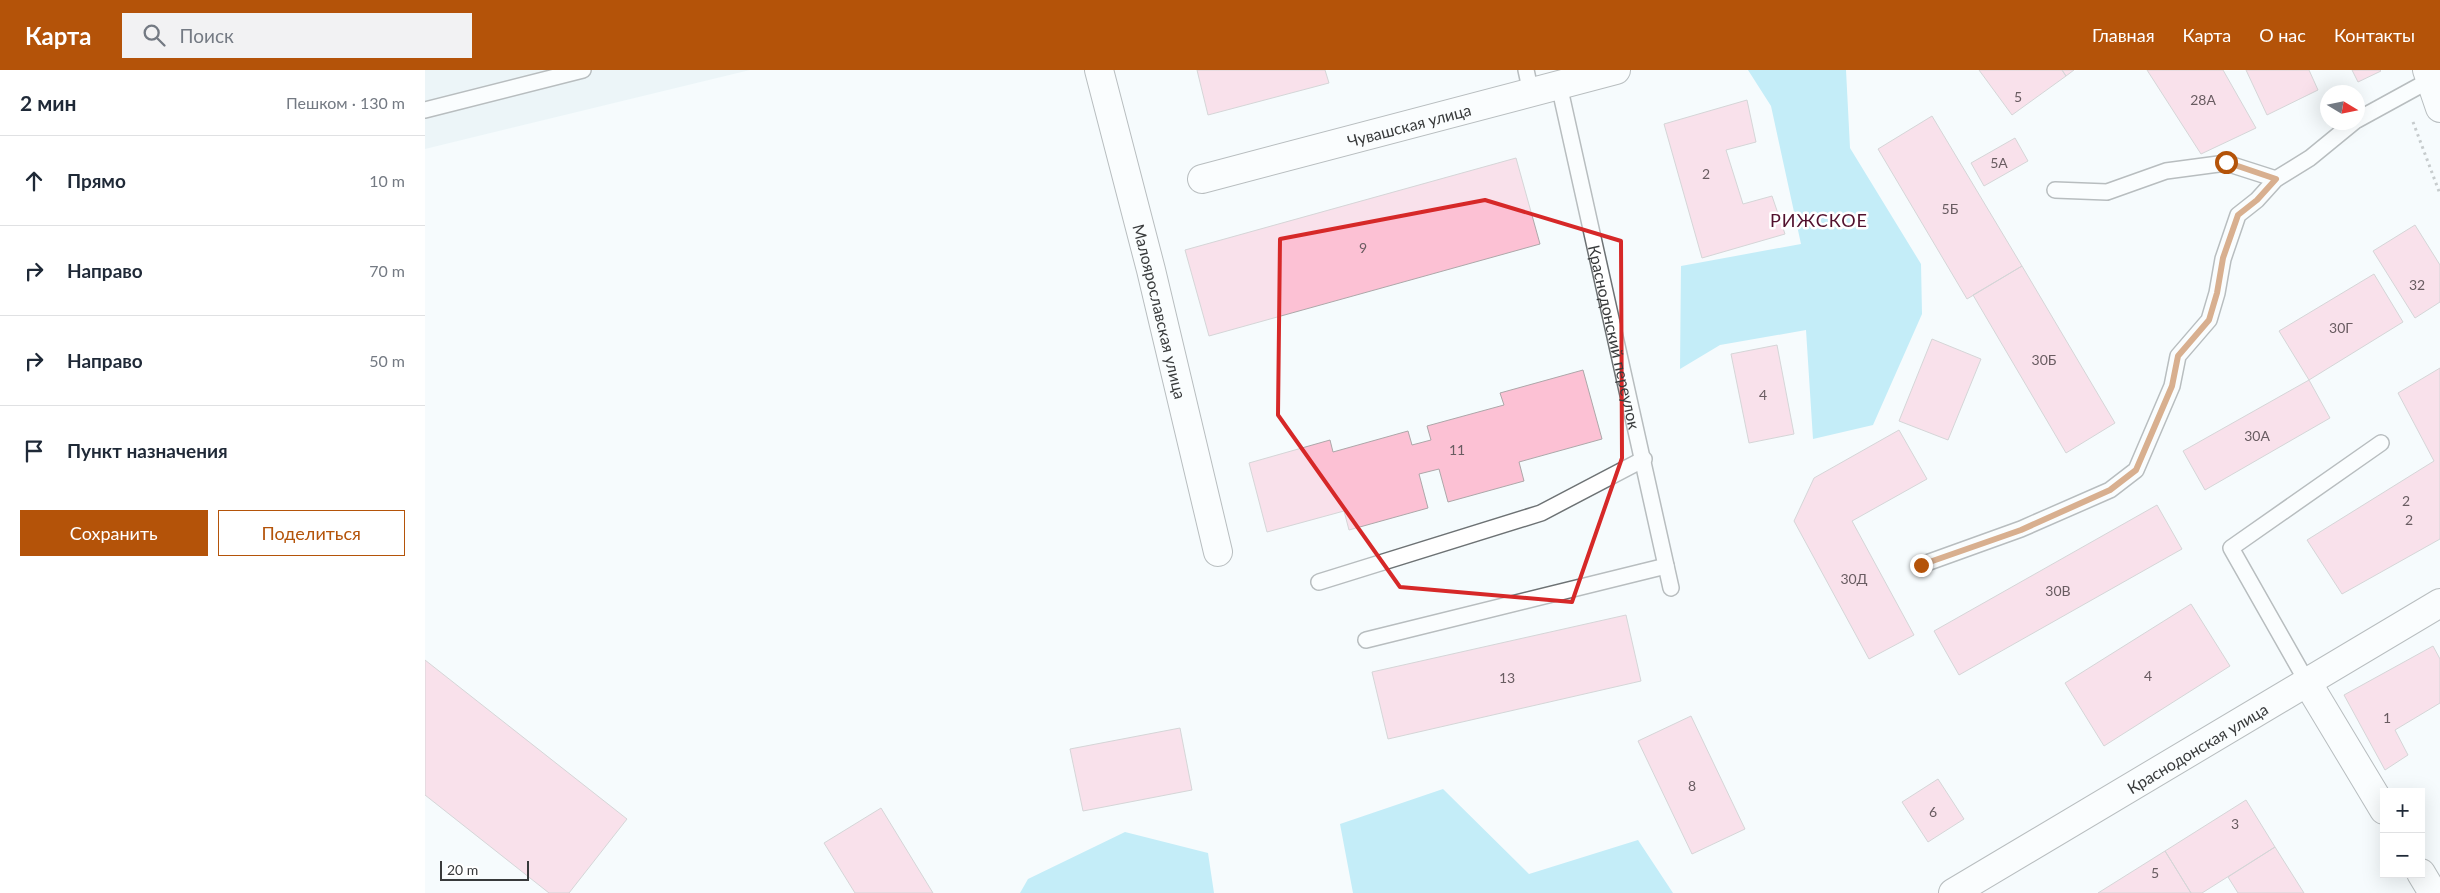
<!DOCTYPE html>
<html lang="ru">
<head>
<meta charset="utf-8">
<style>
  :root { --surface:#fff; --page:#f2f2f3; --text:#1f2937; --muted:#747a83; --line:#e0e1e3; --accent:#b45309 }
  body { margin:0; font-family:Lato,sans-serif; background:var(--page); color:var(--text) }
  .controls { position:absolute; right:15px; bottom:15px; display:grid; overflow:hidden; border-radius:0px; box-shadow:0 5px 20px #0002 }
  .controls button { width:45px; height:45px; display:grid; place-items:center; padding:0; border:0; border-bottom:1px solid var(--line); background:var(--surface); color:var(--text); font:25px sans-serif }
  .compass { position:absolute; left:1895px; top:15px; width:45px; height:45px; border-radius:50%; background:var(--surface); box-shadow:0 5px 20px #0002; rotate:100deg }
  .scale { position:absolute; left:15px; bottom:12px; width:89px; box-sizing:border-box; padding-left:5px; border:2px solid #383a3b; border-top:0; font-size:14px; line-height:18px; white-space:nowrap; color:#383a3b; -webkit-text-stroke:4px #fff; paint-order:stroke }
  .stop { position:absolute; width:15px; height:15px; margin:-11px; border:4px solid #b45309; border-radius:50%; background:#fff }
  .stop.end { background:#b45309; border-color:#fff; box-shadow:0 1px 5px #0008 }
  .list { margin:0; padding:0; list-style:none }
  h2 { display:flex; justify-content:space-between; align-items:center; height:65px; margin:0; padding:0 20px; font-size:21px }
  h2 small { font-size:16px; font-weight:400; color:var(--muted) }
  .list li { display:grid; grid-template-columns:32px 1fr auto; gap:15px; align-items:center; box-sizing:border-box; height:90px; padding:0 20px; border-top:1px solid var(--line) }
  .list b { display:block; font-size:19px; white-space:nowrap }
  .list em { font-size:16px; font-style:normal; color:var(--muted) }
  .actions { display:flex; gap:10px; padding:15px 20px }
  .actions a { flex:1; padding:11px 0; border:1px solid var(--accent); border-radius:0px; text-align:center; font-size:18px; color:var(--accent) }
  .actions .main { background:var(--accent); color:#fff }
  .icon { flex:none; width:28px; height:28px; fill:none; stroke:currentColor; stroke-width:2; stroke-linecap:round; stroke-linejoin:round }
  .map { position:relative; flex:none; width:2015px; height:823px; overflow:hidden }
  header { display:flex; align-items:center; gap:30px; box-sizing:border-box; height:70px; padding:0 25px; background:var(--accent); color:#fff }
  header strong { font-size:24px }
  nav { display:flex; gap:28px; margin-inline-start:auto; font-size:18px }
  .search { width:350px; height:45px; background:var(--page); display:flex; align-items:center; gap:12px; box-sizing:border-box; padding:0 18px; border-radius:0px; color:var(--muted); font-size:19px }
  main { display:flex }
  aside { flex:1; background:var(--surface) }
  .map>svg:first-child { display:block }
</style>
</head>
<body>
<header>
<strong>Карта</strong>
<div class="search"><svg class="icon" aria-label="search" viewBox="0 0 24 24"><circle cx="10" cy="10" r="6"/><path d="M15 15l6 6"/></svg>Поиск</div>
<nav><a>Главная</a><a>Карта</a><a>О нас</a><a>Контакты</a></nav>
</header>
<main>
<aside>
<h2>2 мин<small>Пешком · 130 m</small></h2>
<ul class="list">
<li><svg class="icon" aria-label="ahead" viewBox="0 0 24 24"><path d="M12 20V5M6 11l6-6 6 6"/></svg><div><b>Прямо</b></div><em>10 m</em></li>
<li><svg class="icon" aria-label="right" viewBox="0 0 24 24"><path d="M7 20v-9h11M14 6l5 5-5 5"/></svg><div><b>Направо</b></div><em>70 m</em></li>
<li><svg class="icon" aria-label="right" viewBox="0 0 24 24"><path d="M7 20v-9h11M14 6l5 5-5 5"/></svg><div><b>Направо</b></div><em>50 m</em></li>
<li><svg class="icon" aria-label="arrive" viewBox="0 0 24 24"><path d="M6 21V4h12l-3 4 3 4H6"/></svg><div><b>Пункт назначения</b></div></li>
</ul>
<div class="actions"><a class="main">Сохранить</a><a>Поделиться</a></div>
</aside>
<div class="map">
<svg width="2015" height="823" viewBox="0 0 2015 823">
  <rect width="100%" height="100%" fill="#f5fbfd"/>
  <path fill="#e0eef2" d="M0 0H325L0 79Z"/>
  <path fill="#88dbf1" d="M1323 0H1421L1425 78 1496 194 1497 244 1448 355 1388 369 1381 260 1295 275 1255 299 1256 196 1376 174 1346 36Z
    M1018 719 1104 804 1213 770 1248 823H928L915 754Z
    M700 762 783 783 789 823H595L603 809Z"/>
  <path fill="#fcc1d4" stroke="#ada7a9" d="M772 0H900L904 13 783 45Z
    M1554 0H1637L1641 6 1587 45Z
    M1637 0H1649L1641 6Z
    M1722 0H1798L1831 58 1776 84Z
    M1821 0H1884L1893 20 1842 45Z
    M1927 0H1955L1956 1 1933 12Z
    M1322 30 1331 72 1301 80 1318 134 1347 126 1360 164 1277 188 1239 54Z
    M1507 46 1597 196 1542 229 1453 79Z
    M1590 68 1603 91 1559 116 1546 93Z
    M1091 88 1115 174 784 266 760 180Z
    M1990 155 2015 195V232L1990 248 1948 181Z
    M1597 196 1690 353 1641 383 1548 225Z
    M1949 204 1978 252 1884 310 1854 261Z
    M1507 269 1556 289 1523 370 1474 351Z
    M1352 275 1369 364 1324 373 1306 284Z
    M2015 298V469L1917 524 1882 470 2009 391 1973 323Z
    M1158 300 1177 369 1094 392 1099 411 1023 432 1014 399 994 404 1003 438 924 460 919 441 842 462 824 393 905 370 908 382 983 361 987 375 1006 370 1002 356 1079 335 1075 323Z
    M1884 310 1905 348 1780 420 1758 381Z
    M1474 360 1502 409 1427 451 1489 565 1444 589 1369 451 1389 408Z
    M1732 435 1757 479 1534 605 1509 561Z
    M1766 534 1805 596 1679 676 1640 613Z
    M1201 545 1216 611 963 669 947 602Z
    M2008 576 2015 589V633L1970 660 1983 685 1960 700 1919 625Z
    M0 590 202 749 144 823H124L0 725Z
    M1266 646 1320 759 1267 784 1213 671Z
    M755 658 767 720 658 741 645 679Z
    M1513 709 1539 749 1503 772 1477 732Z
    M1821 730 1850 777 1777 823H1766L1740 781Z
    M456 738 508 823H430L399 773Z
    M1850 777 1879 823H1813L1803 807Z
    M1740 781 1766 823H1673Z"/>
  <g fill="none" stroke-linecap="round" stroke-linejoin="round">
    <g stroke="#6d7274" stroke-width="18">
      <g id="lane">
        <path d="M1101 0 1106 23"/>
        <path id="s1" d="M1134 15 1246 518"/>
        <path d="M0 40 158 0"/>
        <path d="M1932 50 2005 10"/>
        <path d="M1630 120 1682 122 1741 101 1801 93 1851 109"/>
        <path d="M1496 495 1596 459 1685 420 1711 400 1747 316 1753 286 1784 250 1792 223 1798 189 1813 145 1832 130 1851 109 1885 88 1929 52"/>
        <path d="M894 512 1116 443 1219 389"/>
        <path d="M941 570 1241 496"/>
        <path d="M1882 612 1806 478 1956 373"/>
      </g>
    </g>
    <g stroke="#6d7274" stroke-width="30">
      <g id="street">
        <path id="s2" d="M674 0 726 200 793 482"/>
        <path id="s3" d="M777 109 1191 0"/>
        <path d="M1882 612 1959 740"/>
        <path d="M1996 803 2008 823"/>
        <path id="s4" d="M1528 823 2015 533"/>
      </g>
    </g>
    <g stroke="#6d7274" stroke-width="30">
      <path id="primary" d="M2002 0 2015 38"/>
    </g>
    <path stroke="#8d9192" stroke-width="3" stroke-dasharray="2.5 4" stroke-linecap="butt" d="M1988 52 2015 124"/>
    <use href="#lane" stroke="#fff" stroke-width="15"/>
    <use href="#street" stroke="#fff" stroke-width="28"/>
    <use href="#primary" stroke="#fff" stroke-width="28"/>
  </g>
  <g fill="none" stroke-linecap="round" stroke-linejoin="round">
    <path stroke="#b45309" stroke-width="6" d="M1496 495 1596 460 1685 420 1711 400 1747 316 1753 286 1784 250 1792 223 1798 188 1813 145 1832 130 1851 109 1801 92"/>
  </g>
  <path d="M0 0H2015V823H0ZM1060 130 1196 171 1197 388 1147 532 975 517 853 345 855 169Z" fill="#f5fbfd" fill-opacity=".55" fill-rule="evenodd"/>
  <path fill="none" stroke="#d62828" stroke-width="4" stroke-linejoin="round" d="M1060 130 1196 171 1197 388 1147 532 975 517 853 345 855 169Z"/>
  <g text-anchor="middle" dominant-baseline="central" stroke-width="5" stroke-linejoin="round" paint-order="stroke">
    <g font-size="14" fill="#695c61">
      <text x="1593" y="26">5</text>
      <text x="1778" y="29">28А</text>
      <text x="1574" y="92">5А</text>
      <text x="1281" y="103">2</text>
      <text x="1525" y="138">5Б</text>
      <text x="938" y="177">9</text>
      <text x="1992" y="214">32</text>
      <text x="1916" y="257">30Г</text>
      <text x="1619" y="289">30Б</text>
      <text x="1338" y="324">4</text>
      <text x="1832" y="365">30А</text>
      <text x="1032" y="379">11</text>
      <text x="1981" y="430">2</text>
      <text x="1984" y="449">2</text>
      <text x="1429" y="508">30Д</text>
      <text x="1633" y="520">30В</text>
      <text x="1723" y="605">4</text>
      <text x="1082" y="607">13</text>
      <text x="1962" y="647">1</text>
      <text x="1267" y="715">8</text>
      <text x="1508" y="741">6</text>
      <text x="1810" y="753">3</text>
      <text x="1730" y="802">5</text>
    </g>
    <g font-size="16" fill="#383a3b" stroke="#fff">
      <text stroke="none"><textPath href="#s3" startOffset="214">Чувашская улица</textPath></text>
      <text stroke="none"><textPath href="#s2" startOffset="249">Малоярославская улица</textPath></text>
      <text stroke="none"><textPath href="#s1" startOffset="258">Краснодонский переулок</textPath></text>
      <text stroke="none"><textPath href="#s4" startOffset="284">Краснодонская улица</textPath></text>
    </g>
    <g font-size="18" letter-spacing="1" fill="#51102d" stroke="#fff">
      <text x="1394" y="150">РИЖСКОЕ</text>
    </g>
  </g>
</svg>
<div class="controls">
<button>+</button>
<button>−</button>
</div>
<svg class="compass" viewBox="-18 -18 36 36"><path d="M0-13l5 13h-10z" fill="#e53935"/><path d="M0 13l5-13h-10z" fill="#747a83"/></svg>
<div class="scale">20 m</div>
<div class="stop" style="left:1801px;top:92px"></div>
<div class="stop end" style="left:1496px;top:495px"></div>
</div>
</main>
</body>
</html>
